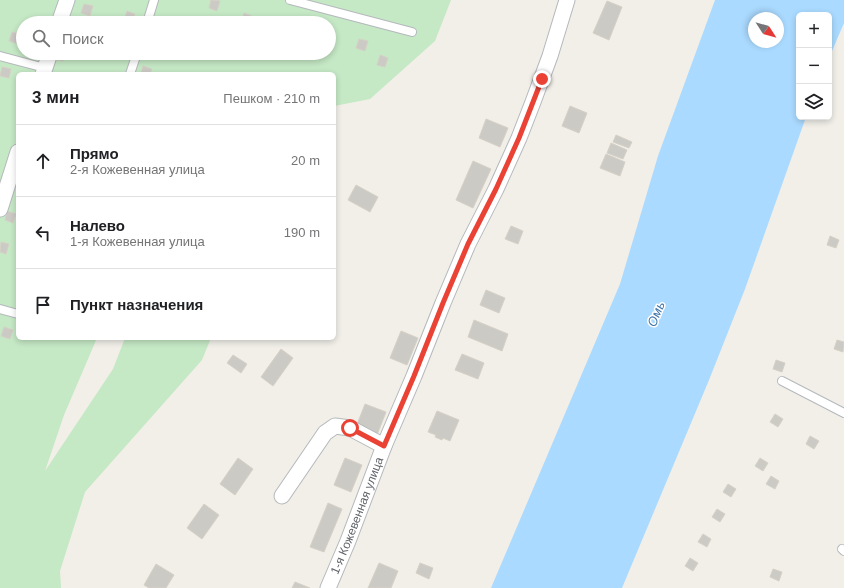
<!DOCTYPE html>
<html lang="ru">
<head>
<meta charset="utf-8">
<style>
  :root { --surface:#fff; --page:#f6f6f6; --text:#202124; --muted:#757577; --line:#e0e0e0 }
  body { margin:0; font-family:Arial,sans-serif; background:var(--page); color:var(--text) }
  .controls { position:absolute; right:12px; top:12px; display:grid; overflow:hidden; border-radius:6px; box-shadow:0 2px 6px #0003 }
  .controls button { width:36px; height:36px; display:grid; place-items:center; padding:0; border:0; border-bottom:1px solid var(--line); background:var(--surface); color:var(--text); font:20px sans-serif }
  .compass { position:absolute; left:748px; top:12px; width:36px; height:36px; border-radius:50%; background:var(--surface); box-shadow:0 2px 6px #0003; rotate:126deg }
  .stop { position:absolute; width:12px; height:12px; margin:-9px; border:3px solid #ea4335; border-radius:50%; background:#fff }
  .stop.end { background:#ea4335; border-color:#fff; box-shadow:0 1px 4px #0008 }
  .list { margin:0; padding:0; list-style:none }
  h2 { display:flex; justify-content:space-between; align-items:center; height:52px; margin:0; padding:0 16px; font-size:17px }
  h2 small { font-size:13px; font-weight:400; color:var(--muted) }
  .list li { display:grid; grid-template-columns:26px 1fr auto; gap:12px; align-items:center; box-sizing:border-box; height:72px; padding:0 16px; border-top:1px solid var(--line) }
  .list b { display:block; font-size:15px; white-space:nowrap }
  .list p { margin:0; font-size:13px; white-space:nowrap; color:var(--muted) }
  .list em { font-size:13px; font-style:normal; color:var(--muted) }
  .icon { flex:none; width:22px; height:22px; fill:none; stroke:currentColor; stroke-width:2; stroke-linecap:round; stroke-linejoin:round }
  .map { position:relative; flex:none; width:844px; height:588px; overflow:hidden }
  .search { position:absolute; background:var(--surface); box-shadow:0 2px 6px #0003; left:16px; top:16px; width:320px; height:44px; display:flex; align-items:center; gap:10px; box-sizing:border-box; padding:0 14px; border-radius:22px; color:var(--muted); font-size:15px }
  .panel { position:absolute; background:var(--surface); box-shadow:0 2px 6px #0003; left:16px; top:72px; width:320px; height:268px; border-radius:6px }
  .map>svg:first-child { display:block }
</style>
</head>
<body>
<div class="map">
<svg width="844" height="588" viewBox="0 0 844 588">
  <rect width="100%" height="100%" fill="#f1efe8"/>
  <path fill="#c5e8c5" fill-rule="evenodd" d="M0 0H451L435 41 370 99 334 106V74H239L230 72 222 74H18V338H97L64 415 45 471 113 369 125 338H211L202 360 85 492 60 571 61 588H0ZM23 23H329V53H23Z"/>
  <path fill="#aadaff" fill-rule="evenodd" d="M715 0H844V23L829 58V15H799V117H806L745 289 709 380 622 588H491L620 284 658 156ZM754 18H778V42H754Z"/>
  <path fill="#cccac5" stroke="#d6d1c6" d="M211 0 220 1 217 11 209 8Z
    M607 1 622 7 609 40 593 33Z
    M84 4 93 6 90 16 81 13Z
    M127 11 135 14 132 23 124 20Z
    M244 13 252 16 250 23 241 22Z
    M12 32 20 34 18 44 9 41Z
    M359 39 368 41 365 51 356 48Z
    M56 53H65L63 61 54 59Z
    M380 55 388 58 385 67 377 65Z
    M143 66 152 69 150 74H141Z
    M2 67 11 69 9 78 0 76Z
    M570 106 587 113 579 133 562 126Z
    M486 119 508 128 500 147 479 138Z
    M616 135 632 142 629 148 613 142Z
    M611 143 627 150 623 159 607 153Z
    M606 154 625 162 620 176 600 168Z
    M473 161 491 169 473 208 456 200Z
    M356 185 378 197 370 212 348 200Z
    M7 211 16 214 13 223 5 220Z
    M511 226 523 231 518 244 505 239Z
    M830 236 839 240 836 248 827 245Z
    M1 242 9 244 6 254 0 252Z
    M486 290 505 298 499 313 480 305Z
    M474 320 508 334 502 351 468 337Z
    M4 327 13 330 10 339 1 336Z
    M401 331 418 338 407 365 390 358Z
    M837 340 844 342 843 352 834 349Z
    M281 349 293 358 273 386 261 377Z
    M462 354 484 363 478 379 455 370Z
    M233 355 247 364 241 373 227 363Z
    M776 360 785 363 782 372 773 369Z
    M365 404 386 412 377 435 356 427Z
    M437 411 459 420 450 441 443 438 442 440 435 437 436 435 428 432Z
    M775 414 783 419 778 427 770 422Z
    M810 436 819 441 814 449 806 444Z
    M238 458 253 469 235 495 220 484Z
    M345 458 362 465 351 492 334 485Z
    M760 458 768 463 763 471 755 466Z
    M771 476 779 481 775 489 766 484Z
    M728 484 736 489 731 497 723 492Z
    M328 503 342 509 324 552 310 547Z
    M204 504 219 515 202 539 187 528Z
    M717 509 725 514 720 522 712 517Z
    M703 534 711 539 707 547 698 542Z
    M690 558 698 563 693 571 685 566Z
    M379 563 398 571 391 588H368Z
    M420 563 433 568 429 579 416 573Z
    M156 564 174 575 166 588H149L144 585Z
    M773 569 782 572 779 581 770 577Z
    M295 582 310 588H292Z"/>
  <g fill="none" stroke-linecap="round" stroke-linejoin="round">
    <g stroke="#b5b8bc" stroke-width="10">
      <path id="lane" d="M290 0 412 32
        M147 23 154 0
        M0 56 45 68
        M130 74 137 53
        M0 309 18 314
        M782 381 844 413
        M842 549 844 551"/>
    </g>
    <g stroke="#b5b8bc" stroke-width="17">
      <g id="street">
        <path d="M59 23 67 0"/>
        <path d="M43 74 50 53"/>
        <path d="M0 209 18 152"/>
        <path d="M282 496 325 433 335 426 350 428 384 446"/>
        <path id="s1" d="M328 588 348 541 384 446 414 376 443 303 468 244 496 189 519 138 533 102 550 56 567 0"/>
      </g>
    </g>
    <use href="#lane" stroke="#fff" stroke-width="8"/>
    <use href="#street" stroke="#fff" stroke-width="15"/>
  </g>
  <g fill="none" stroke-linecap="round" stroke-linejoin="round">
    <path stroke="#ea4335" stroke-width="5" d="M350 428 384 446 414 376 443 303 468 244 496 189 519 138 542 79"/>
  </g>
  <g text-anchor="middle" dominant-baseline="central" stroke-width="3" stroke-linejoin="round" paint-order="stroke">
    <g font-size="12" fill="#5f6368" stroke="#fff">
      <text stroke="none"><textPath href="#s1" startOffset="78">1-я Кожевенная улица</textPath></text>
    </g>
    <g font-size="13" font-style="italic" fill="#4174aa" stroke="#fff">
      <text transform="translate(656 314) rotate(-68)">Омь</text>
    </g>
  </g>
</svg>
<div class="controls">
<button>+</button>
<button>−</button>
<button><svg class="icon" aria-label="layers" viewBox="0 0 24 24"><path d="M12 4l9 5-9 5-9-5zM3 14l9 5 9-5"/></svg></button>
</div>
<svg class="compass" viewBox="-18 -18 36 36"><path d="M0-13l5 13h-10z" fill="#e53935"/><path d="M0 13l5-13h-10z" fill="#757577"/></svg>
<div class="stop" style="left:350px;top:428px"></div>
<div class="stop end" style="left:542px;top:79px"></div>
<div class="search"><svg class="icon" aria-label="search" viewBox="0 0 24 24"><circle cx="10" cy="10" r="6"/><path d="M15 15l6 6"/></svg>Поиск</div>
<section class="panel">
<h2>3 мин<small>Пешком · 210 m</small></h2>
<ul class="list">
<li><svg class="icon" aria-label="ahead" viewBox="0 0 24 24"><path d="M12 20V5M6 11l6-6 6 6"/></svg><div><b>Прямо</b><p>2-я Кожевенная улица</p></div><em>20 m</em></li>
<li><svg class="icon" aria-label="left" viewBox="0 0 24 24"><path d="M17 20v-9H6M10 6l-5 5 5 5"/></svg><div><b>Налево</b><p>1-я Кожевенная улица</p></div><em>190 m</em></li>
<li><svg class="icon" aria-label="arrive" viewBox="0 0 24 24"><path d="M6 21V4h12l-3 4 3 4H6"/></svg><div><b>Пункт назначения</b></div></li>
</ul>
</section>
</div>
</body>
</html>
